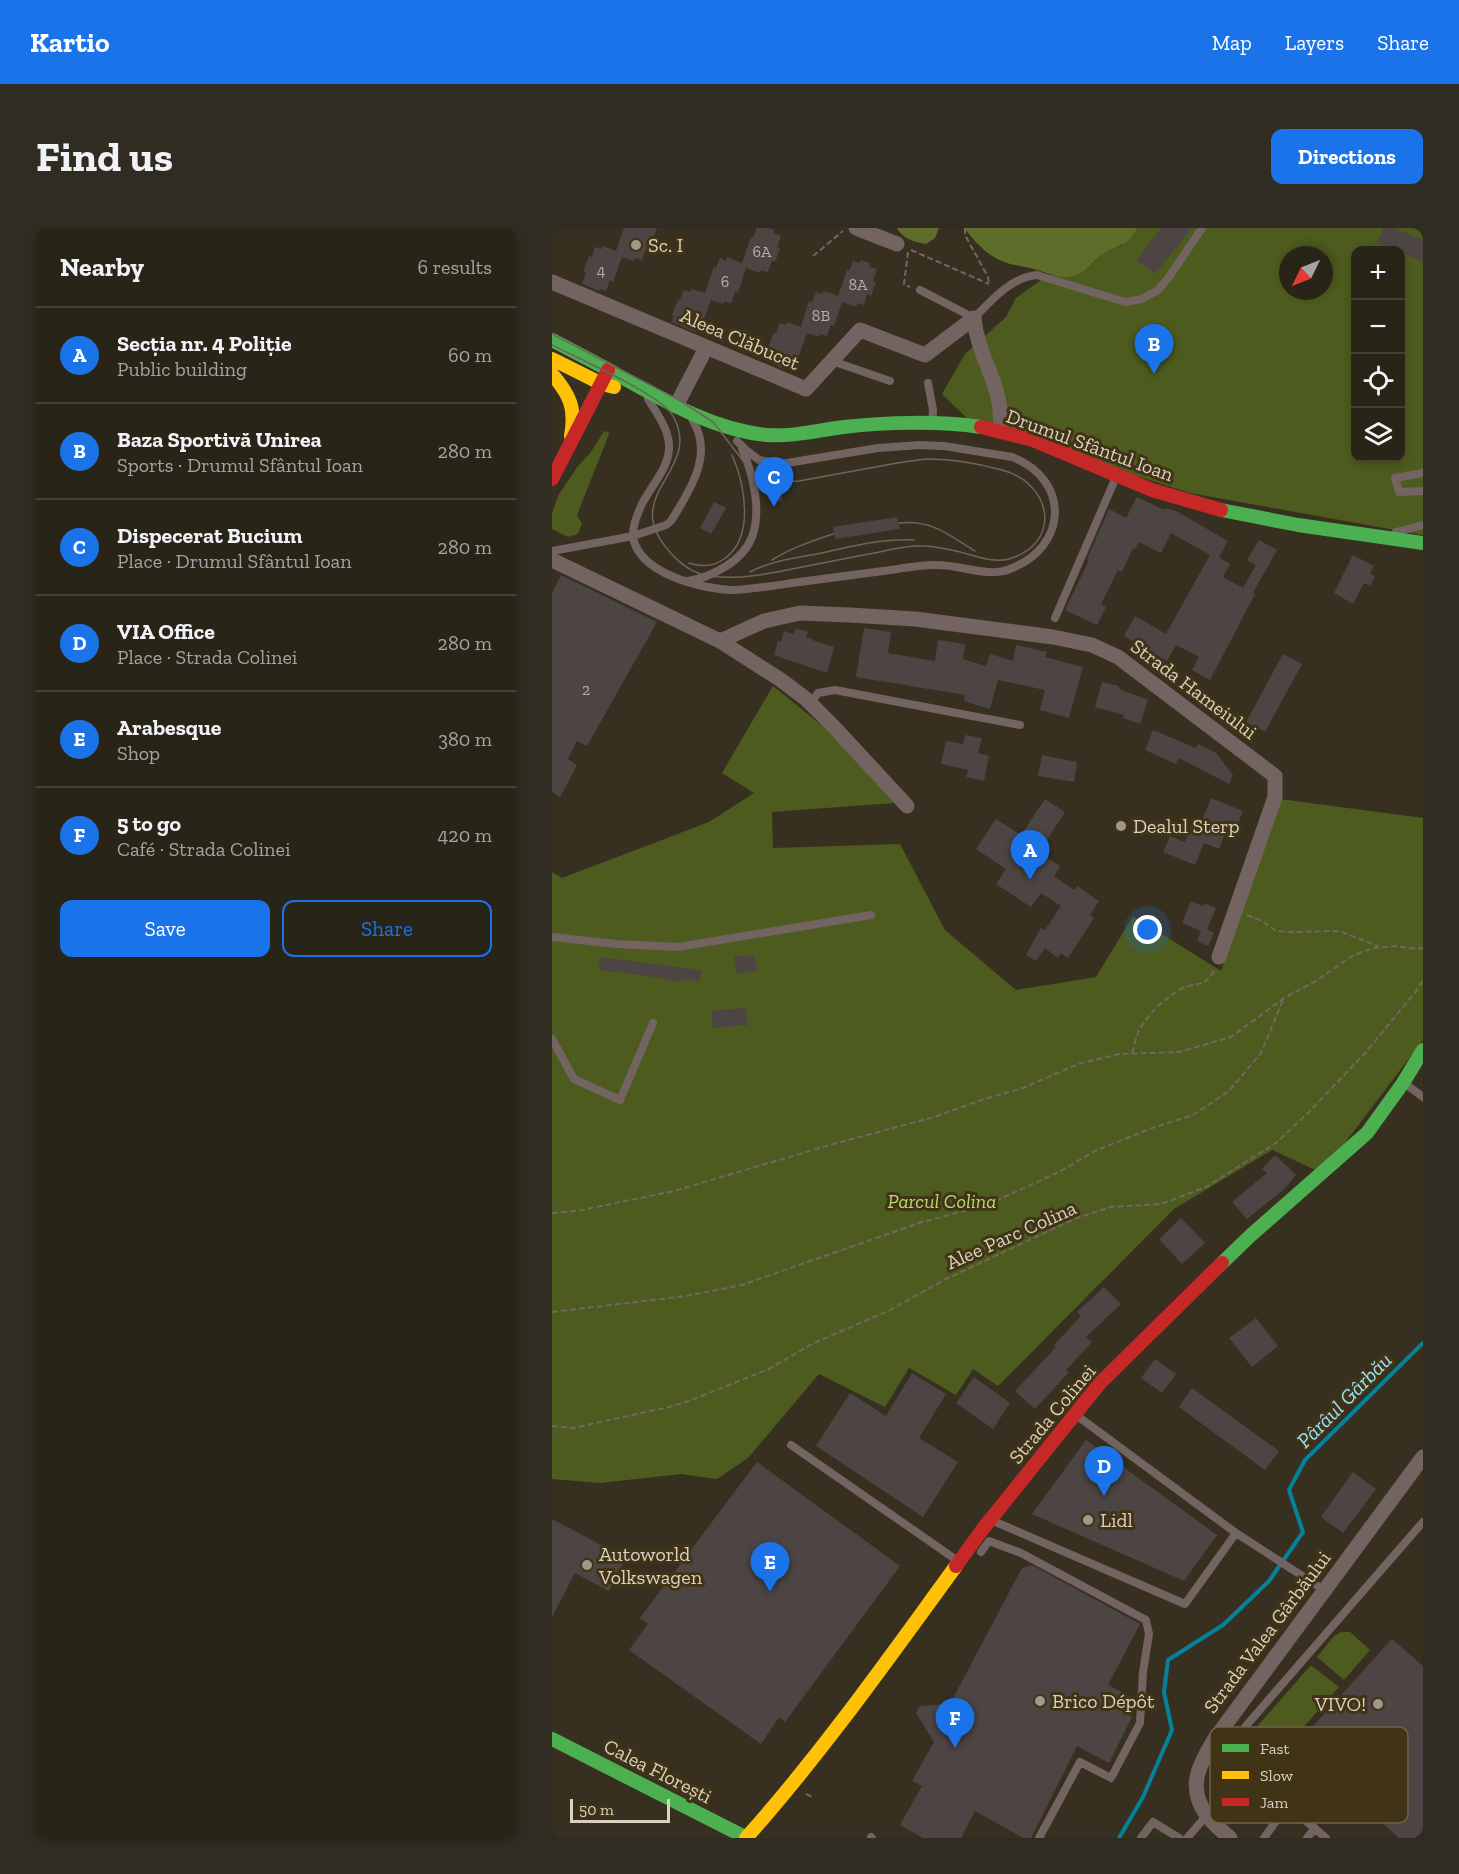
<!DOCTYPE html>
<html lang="en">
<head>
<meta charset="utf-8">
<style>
  :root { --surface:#292418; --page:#312c21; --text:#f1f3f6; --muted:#a5a4a2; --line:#454137; --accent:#1a73e8 }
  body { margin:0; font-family:"Zilla Slab",serif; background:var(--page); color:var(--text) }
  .controls { position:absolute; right:18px; top:18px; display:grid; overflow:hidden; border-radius:12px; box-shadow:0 3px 9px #0003 }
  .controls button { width:54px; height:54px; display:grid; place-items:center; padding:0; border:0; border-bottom:2px solid var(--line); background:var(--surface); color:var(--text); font:30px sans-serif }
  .compass { position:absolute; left:727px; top:18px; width:54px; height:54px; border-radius:50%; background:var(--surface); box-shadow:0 3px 9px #0003; rotate:227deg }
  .scale { position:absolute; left:18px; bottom:15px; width:100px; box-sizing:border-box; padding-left:6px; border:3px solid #d9d1c1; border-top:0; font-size:16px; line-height:21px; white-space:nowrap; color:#d9d1c1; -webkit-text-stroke:4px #413416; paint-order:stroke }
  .you { position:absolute; left:596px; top:702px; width:21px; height:21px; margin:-15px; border:4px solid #fff; border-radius:50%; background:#1a73e8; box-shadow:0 0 0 9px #1a73e833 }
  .badge { display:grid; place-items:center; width:39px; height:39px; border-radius:50%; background:var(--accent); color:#fff; font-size:20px; font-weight:700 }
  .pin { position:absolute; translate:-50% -50px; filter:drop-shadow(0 2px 3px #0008) }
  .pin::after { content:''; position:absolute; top:32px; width:21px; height:18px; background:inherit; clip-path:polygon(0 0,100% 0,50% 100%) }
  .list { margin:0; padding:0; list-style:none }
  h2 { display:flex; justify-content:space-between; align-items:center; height:78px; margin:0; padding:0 24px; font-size:26px }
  h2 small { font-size:20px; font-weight:400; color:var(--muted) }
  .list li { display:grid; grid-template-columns:39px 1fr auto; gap:18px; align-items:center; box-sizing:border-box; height:96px; padding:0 24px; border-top:2px solid var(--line) }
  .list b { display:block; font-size:22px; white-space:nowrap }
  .list p { margin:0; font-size:20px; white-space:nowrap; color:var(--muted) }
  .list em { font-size:20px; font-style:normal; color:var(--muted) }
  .actions { display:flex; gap:12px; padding:18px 24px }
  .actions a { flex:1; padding:14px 0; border:2px solid var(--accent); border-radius:12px; text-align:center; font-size:21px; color:var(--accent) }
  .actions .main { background:var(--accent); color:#fff }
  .icon { flex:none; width:33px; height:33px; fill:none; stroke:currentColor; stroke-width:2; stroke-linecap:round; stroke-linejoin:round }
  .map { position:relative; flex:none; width:871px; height:1610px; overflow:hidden; border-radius:12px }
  header { display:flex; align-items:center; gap:36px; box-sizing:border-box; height:84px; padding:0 30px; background:var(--accent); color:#fff }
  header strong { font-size:28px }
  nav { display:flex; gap:33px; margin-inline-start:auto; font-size:21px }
  .intro { display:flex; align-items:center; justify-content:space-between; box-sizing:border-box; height:144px; padding:0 36px }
  h1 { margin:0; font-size:42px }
  .button { padding:15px 27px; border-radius:12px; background:var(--accent); color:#fff; font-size:21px; font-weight:700 }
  main { display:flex; gap:36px; padding:0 36px }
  aside { flex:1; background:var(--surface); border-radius:12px; box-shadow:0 3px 9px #0003 }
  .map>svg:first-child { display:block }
</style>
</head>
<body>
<header>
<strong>Kartio</strong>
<nav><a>Map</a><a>Layers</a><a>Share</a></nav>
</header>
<div class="intro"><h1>Find us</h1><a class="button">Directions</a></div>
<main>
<aside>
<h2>Nearby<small>6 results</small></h2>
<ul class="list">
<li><span class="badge">A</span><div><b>Secția nr. 4 Poliție</b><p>Public building</p></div><em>60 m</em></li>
<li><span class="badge">B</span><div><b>Baza Sportivă Unirea</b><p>Sports · Drumul Sfântul Ioan</p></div><em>280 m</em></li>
<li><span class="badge">C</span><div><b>Dispecerat Bucium</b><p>Place · Drumul Sfântul Ioan</p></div><em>280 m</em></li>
<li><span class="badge">D</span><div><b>VIA Office</b><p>Place · Strada Colinei</p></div><em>280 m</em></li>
<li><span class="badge">E</span><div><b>Arabesque</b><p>Shop</p></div><em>380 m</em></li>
<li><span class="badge">F</span><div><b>5 to go</b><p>Café · Strada Colinei</p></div><em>420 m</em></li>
</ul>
<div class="actions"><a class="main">Save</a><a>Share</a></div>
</aside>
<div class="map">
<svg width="871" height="1610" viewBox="0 0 871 1610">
  <rect width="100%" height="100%" fill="#373020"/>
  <path fill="#4d5b1e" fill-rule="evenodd" d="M585 0H871V307L638 265 420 195 390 166 413 126 454 89 464 70 496 47H526L535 41 551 26 569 18 583 4ZM804 22H848V230H804ZM736 27H772V63H736Z
    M52 203 56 204 57 206 25 287 30 296 26 306 16 309 0 301V285L7 266 26 238 39 224Z
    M221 458 279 505 342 575 220 584 221 620 348 616 393 702 464 762 544 749 581 688 669 743 728 571 871 590V812L770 945 720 922 622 981 446 1158 421 1141 404 1167 357 1140 333 1179 267 1146 196 1230 165 1251 129 1246 48 1255 0 1251V644L10 650 157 594 202 565 170 545Z
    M789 1404H798L818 1422 792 1452 765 1429 782 1408Z
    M759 1437 787 1459 735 1518 781 1559 768 1576 752 1580C728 1560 688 1538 702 1502Z"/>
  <path fill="#5e6e2a" d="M345 0H387L383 10 374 16C363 14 350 11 345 0Z
    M412 0H585C578 17 564 18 550 27 541 33 536 43 525 47 509 52 499 46 485 42 476 39 467 38 458 36 437 30 425 16 412 0Z"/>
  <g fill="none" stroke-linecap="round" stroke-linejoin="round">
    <path stroke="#058199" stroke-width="4" d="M567 1610 591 1569 620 1502 612 1464 616 1432 671 1397 717 1353 751 1304 737 1262 753 1232 871 1115"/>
  </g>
  <path fill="#4d4543" d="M72 0H105L97 22 94 21 90 32 84 30 82 33 70 29 61 54 58 52 54 63 48 61 47 63 30 56 34 45 31 44 37 28 40 29 43 19 50 21 51 18 64 23Z
    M205 0H216L222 2 221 5 229 8 225 19 228 20 223 34 220 33 216 44 209 42 208 45 194 40 186 65 183 64 179 75 172 73 171 76 159 72 150 96 146 95 143 104 120 94 122 88 120 87 126 71 128 72 132 62 138 64 139 61 153 65 162 39 164 40 168 30 174 33 175 29 190 35 199 9 201 10Z
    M609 0H640L603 46 585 32Z
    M831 0H842L871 12V34L849 24V22H844L825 15Z
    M309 32 318 35 317 39 325 41 321 53 324 54 319 68 315 66 312 77 305 75 304 79 290 74 282 98 279 97 275 108 268 106 267 109 255 105 246 130 243 128 239 139 232 137 231 141 215 132 218 121 216 120 222 104 224 105 228 95 234 97 235 94 249 99 257 73 260 74 264 64 270 66 272 63 286 68 295 42 297 43 301 33 307 35Z
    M220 261H230V273H220Z
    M585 269 612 282 613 280 624 283 676 313 667 329 678 336 671 349 691 360 704 337 695 332 707 312 725 322 701 365 703 366 658 452 640 442 647 429 624 417 615 433 572 408 583 388 614 406 658 327 619 305 609 325 587 314 583 321 581 320 570 344 566 342 549 376 554 379 545 397 513 382 537 332 535 331 557 281 574 290Z
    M162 274 174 280 159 306 148 300Z
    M345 289 348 301 283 311 281 299Z
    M801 327 822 338 818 345 823 348 818 358 812 355 801 376 782 365Z
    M9 347 105 394 35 518 25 513 16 531 25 537 8 569 0 564V365Z
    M244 400 256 404 254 409 261 411 260 412 282 419 275 445 222 427 226 413 229 414 232 403 242 406Z
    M312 400 339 404 336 425 383 433 386 412 413 416 411 431 434 438 438 426 461 433 464 417 495 424 493 429 531 439 517 490 488 482 493 462 446 452 438 481 412 473 413 467 304 449Z
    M731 426 750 436 713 504 694 494Z
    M550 454 567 458V461L596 472 588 496 571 490 572 487 543 479Z
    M601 502 644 520 646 516 664 525 681 547 677 556 627 530 624 536 593 522Z
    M413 507 430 510 426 525 437 528 432 553 414 549 416 542 389 536 394 513 411 516Z
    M490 527 525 534 522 554 486 548Z
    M659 570 691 583 685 598 677 595 667 621 652 615 643 637 611 624 618 608 633 614 641 592 649 595Z
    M493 571 513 584 487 624 508 638 502 648 522 662 525 658 547 673 538 687 542 690 516 730 509 725 506 730 493 720 484 733 474 727 489 700 493 702 509 678 489 665 479 679 444 656 454 641 424 621 444 591 469 607Z
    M639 673 651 678 652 675 664 680 655 701 662 705 656 718 645 713 649 703 630 695Z
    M202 727 206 743 185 746 182 729Z
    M48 729 149 742 148 753 131 752 130 754 110 750 47 742Z
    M193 780 196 797 161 800 159 783Z
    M723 927 744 947 731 962 695 991 680 974 715 945 710 941Z
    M629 990 653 1015 630 1036 607 1011Z
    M552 1059 569 1076 534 1109 540 1114 514 1142 517 1144 483 1181 463 1163 504 1119 502 1117 529 1088 525 1084Z
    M704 1090 726 1118 700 1139 677 1110Z
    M603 1131 624 1146 610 1165 589 1150Z
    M360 1145 394 1166 367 1210 406 1234 371 1289 264 1218 298 1165 334 1188Z
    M422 1149 458 1175 441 1201 404 1175Z
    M640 1160 727 1223 713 1242 627 1179Z
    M534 1212 665 1307 632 1353 480 1286Z
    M205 1234 348 1338 233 1494 227 1489 209 1516 77 1422 96 1396 88 1390Z
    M801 1244 824 1261 791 1305 769 1289Z
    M0 1291 74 1330 57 1363 23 1345 0 1389Z
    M480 1337 588 1396 556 1457 579 1469 572 1484 580 1489 557 1535 525 1518 479 1610H471L423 1583 409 1610H371L348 1597 370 1558 360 1553 382 1514 364 1485 368 1478 398 1476 470 1340Z
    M840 1411 871 1438V1610H847L744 1517Z"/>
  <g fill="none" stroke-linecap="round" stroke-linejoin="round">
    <path stroke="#736661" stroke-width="2" stroke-dasharray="6 3" stroke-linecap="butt" d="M413 0V7L436 49 437 57
      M359 22 437 56
      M356 24 352 56 358 59
      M261 28 291 3
      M695 687 710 693 724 703 742 704 787 703 826 718
      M580 825C582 818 584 809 587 802 597 785 614 769 631 760 648 752 650 762 662 743
      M0 985 25 983 122 963 278 917 382 889 432 871 471 860 526 836 567 826 627 824 679 809 732 770 764 753 800 728 821 720 844 718 865 721 871 720
      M0 1084 134 1068 190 1057 370 994 435 977 507 944 543 923 600 900 641 887 677 863 709 825 731 772
      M0 1198 21 1200 117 1179 137 1173 217 1141 262 1115 336 1083 392 1052 522 991 559 979 609 976 654 959 724 915 757 884 814 824 865 762 871 752
      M254 1566 262 1570"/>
    <path stroke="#746461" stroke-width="8" d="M368 62 422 90C439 73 459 49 485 47L573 74 590 71 606 62 617 49 650 0
      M280 133 338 153
      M376 155 381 182 380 195
      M96 171C105 186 118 202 117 221 116 242 97 260 89 278 85 287 80 300 81 309 87 346 150 361 181 362 201 361 220 358 240 355 270 351 301 347 331 343 349 341 368 336 386 337 409 337 436 350 458 341 516 319 519 252 460 229L392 218 368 217 326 220 229 236 207 232 194 222 185 213
      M871 245 843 250 847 264 871 263
      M844 304 871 297
      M0 323 81 308 114 297 119 293C137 264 162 227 141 193
      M136 353C160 349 191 333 200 309 210 282 201 246 190 221
      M503 390 564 249
      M258 476 266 465 283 462 468 497
      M0 709 64 716 126 719 319 687
      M0 811 22 851 68 872 101 795
      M852 855 871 869
      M524 1187 684 1305 772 1362
      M239 1217 406 1333
      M439 1292 633 1376 684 1305
      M429 1324 437 1313 469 1325 594 1392 597 1406 591 1444 588 1495 559 1550 528 1534 487 1610
      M319 1609 320 1610
      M589 1610 601 1594 627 1610
      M635 1610 655 1587
      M712 1610 736 1576
      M755 1610 763 1600
      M774 1610 706 1552 693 1533 688 1517 693 1499 871 1294"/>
    <path stroke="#746461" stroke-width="15" d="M304 0 345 16
      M0 54 254 161 308 102 373 127 422 90
      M422 90C426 133 453 158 448 203
      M124 178 154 120
      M0 332 168 413 229 452 254 471 282 499 355 578
      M168 413 212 393 248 385 298 387 363 391 501 409 540 417 566 429 723 548V569L667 729
      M678 1610C670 1603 660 1595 654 1586 635 1559 647 1537 662 1512L871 1229"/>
    <path stroke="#4caf50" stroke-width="14" d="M0 112C21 123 43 134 64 146 111 172 161 202 215 207 241 209 267 202 292 199 334 194 387 193 429 199
      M669 282 746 297 871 315
      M670 1035 698 1008 815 905 851 855 871 822
      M0 1511 195 1610"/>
    <path stroke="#ffc107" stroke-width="14" d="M0 131 50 156 62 159
      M0 146C18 167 24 180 19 208
      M194 1610C270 1525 336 1431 404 1338"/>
    <path stroke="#c62828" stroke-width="14" d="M429 199 481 212 600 262 669 282
      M0 251 56 142
      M404 1338 430 1302 548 1155 670 1035"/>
    <path stroke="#6f645c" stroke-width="1.5" d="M0 106 127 172 161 194 199 243 209 250 222 254 247 253C274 248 302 243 329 238 345 235 361 232 377 231 401 231 428 236 450 242 500 255 511 315 457 331 439 336 417 325 399 322 390 320 380 318 370 318 354 317 337 322 322 325 296 330 271 335 245 340 216 346 187 352 158 348 141 346 128 336 117 323 66 265 152 243 121 188 110 167 25 130 0 117
      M347 295C381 292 395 306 423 323
      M220 332C239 320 260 313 281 306
      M137 335C149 339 161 339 172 331 203 310 193 256 180 227
      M198 344C219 333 243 330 265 326 297 319 330 310 362 312"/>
  </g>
  <g fill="#a09989" stroke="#413416" stroke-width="2">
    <circle cx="84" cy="17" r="6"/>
    <circle cx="569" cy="598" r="6"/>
    <circle cx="536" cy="1292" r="6"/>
    <circle cx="35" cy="1337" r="6"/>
    <circle cx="488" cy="1473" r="6"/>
    <circle cx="826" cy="1476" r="6"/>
  </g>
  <g text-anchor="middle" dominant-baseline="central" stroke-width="6" stroke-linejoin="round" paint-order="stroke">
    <g font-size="16" fill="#b6aea2">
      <text x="210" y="23">6A</text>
      <text x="49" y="42">4</text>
      <text x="173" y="53">6</text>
      <text x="306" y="56">8A</text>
      <text x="269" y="87">8B</text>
      <text x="34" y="461">2</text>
    </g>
    <g font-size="20" fill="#d9d1c1" stroke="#413416" text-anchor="start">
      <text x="96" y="17">Sc. I</text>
      <text x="581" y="598">Dealul Sterp</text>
      <text x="548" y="1292">Lidl</text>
      <text x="47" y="1326">Autoworld<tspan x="47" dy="23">Volkswagen</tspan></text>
      <text x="500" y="1473">Brico Dépôt</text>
      <text x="814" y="1476" text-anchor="end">VIVO!</text>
    </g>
    <g font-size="20" fill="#d9d1c1" stroke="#413416">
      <text transform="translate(188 111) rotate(23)">Aleea Clăbucet</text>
      <text transform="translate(538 217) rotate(20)">Drumul Sfântul Ioan</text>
      <text transform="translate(642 461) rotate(37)">Strada Hameiului</text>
      <text transform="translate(459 1007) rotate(-24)">Alee Parc Colina</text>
      <text transform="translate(500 1186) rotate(-50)">Strada Colinei</text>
      <text transform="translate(715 1404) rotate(-53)">Strada Valea Gârbăului</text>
      <text transform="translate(106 1543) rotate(27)">Calea Florești</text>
    </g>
    <g font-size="20" font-style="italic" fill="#bad971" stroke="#413416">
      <text x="390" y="973">Parcul Colina</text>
    </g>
    <g font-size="21" font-style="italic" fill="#97e3fa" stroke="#413416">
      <text transform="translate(792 1172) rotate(-45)">Pârâul Gârbău</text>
    </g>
  </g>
  <rect x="658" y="1499" width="198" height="96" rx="9" fill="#413416" stroke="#6f6349" stroke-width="1.5"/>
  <rect x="670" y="1516" width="27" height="8" fill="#4caf50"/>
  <rect x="670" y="1543" width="27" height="8" fill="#ffc107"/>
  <rect x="670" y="1570" width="27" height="8" fill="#c62828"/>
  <g font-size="16" fill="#d9d1c1">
    <text x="708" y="1526">Fast</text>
    <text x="708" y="1553">Slow</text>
    <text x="708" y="1580">Jam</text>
  </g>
</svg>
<div class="controls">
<button>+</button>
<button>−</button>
<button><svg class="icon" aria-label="locate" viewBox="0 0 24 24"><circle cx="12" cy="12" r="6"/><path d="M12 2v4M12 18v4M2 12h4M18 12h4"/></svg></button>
<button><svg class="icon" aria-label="layers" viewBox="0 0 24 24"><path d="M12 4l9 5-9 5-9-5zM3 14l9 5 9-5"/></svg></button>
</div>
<svg class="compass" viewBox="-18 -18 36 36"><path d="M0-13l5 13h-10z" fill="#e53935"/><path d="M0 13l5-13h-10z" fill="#a5a4a2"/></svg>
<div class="scale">50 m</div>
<div class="you"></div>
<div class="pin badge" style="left:478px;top:652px">A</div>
<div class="pin badge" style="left:602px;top:146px">B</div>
<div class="pin badge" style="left:222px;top:279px">C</div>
<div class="pin badge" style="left:552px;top:1268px">D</div>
<div class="pin badge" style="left:218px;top:1364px">E</div>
<div class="pin badge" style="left:403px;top:1520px">F</div>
</div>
</main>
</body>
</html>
